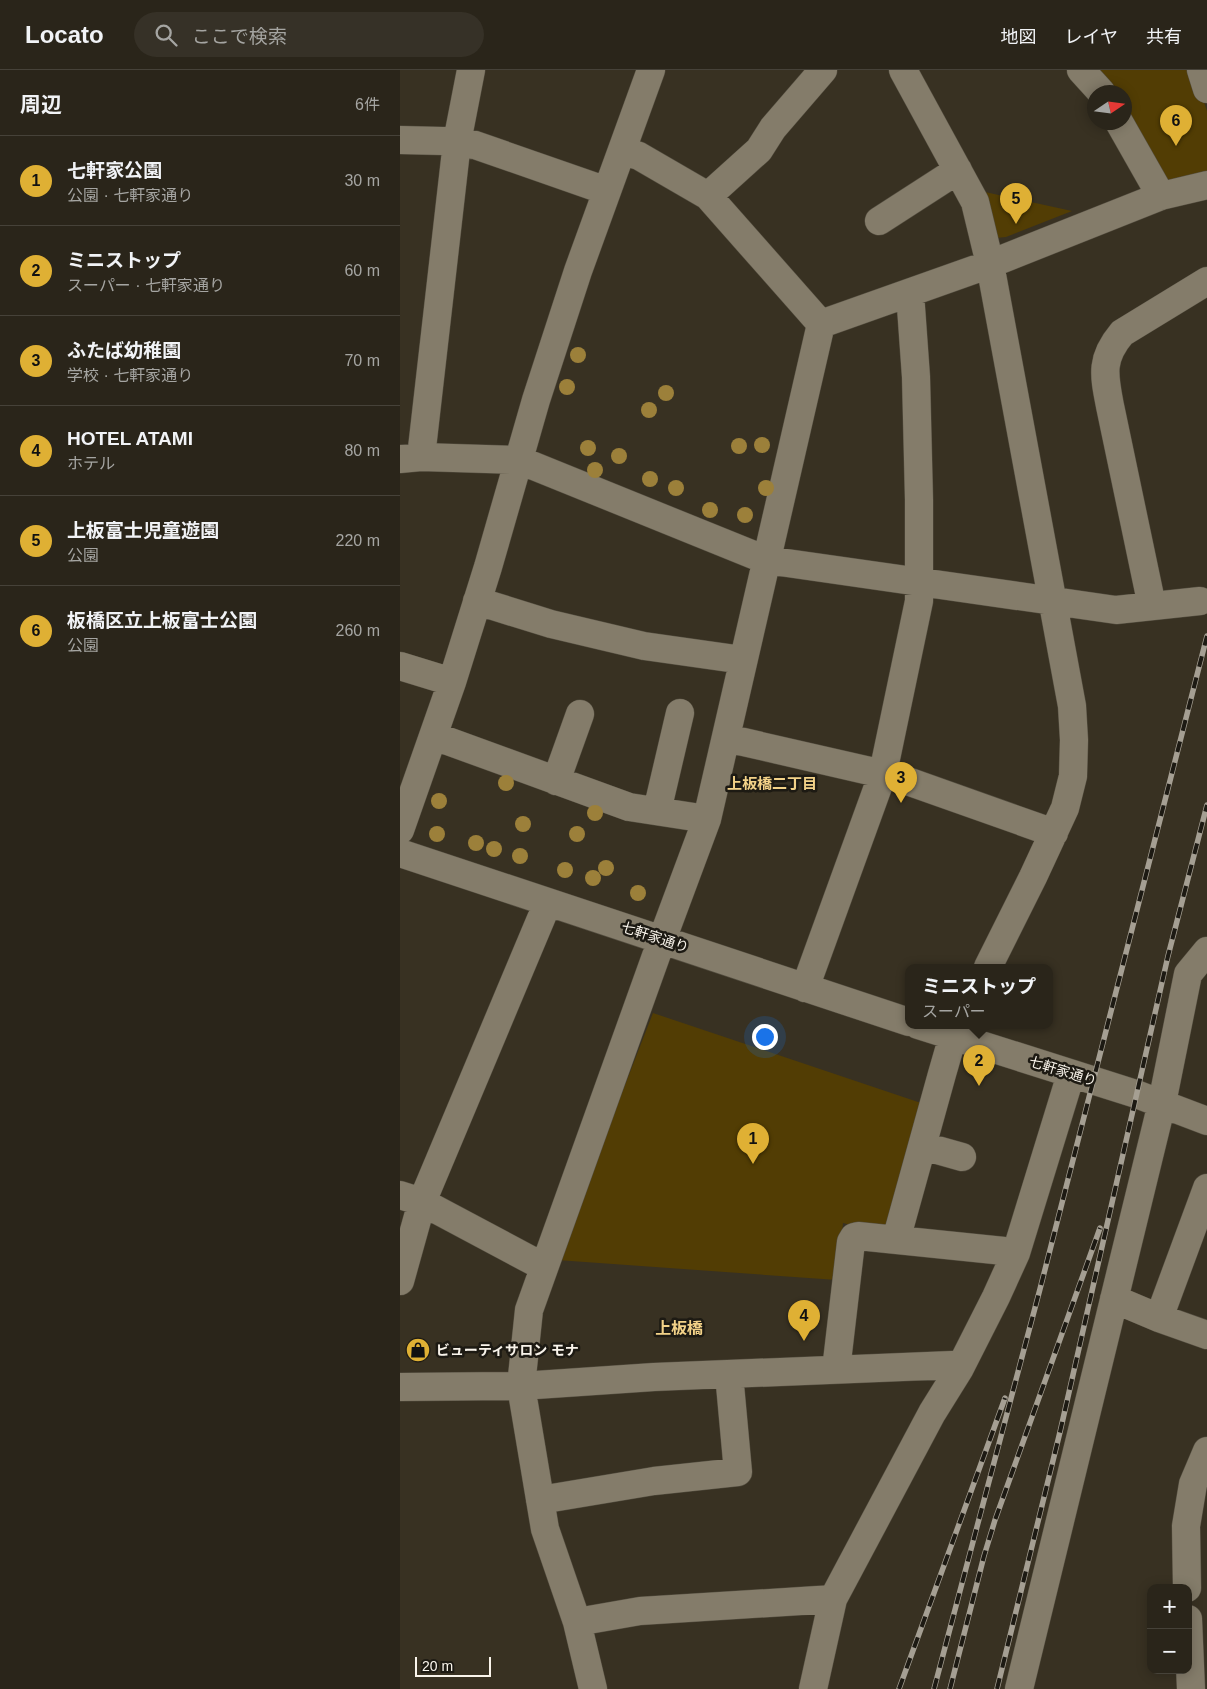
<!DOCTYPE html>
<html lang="ja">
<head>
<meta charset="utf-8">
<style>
  :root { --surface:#2a251a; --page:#363127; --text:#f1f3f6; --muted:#a5a5a2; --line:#464239; --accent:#dfb034 }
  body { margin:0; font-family:Arial,"Noto Sans JP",sans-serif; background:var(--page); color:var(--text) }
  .controls { position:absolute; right:15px; bottom:15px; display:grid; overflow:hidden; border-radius:10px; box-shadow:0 2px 12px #0003 }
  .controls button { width:45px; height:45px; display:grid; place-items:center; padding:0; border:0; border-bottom:1px solid var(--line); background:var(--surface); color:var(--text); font:25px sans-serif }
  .compass { position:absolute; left:687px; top:15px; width:45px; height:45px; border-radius:50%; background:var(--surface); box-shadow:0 2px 12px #0003; rotate:77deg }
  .scale { position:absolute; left:15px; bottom:12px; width:76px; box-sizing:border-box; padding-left:5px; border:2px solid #f9f4eb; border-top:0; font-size:14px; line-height:18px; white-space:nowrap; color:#f9f4eb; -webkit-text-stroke:4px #1d1a13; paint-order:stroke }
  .you { position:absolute; left:364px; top:966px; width:18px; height:18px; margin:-12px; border:4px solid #fff; border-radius:50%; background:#1a73e8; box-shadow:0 0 0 8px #1a73e833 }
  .badge { display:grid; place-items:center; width:32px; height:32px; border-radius:50%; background:var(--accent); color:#111; font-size:16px; font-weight:700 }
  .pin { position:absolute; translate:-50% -41px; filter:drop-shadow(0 1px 2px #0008) }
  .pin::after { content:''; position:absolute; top:26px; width:18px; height:15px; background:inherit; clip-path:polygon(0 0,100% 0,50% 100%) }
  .popup { position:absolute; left:505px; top:894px; width:148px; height:65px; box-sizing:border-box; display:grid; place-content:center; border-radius:10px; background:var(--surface); filter:drop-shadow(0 1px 4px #0005); font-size:16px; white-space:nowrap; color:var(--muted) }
  .popup b { font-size:19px; color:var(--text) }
  .popup::after { content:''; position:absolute; left:50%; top:100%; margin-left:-10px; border:10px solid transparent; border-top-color:var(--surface) }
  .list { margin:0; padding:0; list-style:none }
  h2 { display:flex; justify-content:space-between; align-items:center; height:65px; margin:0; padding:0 20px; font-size:21px }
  h2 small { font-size:16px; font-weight:400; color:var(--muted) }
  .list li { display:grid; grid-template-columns:32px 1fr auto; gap:15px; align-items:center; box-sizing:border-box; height:90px; padding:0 20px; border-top:1px solid var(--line) }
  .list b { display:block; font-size:19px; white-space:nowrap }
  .list p { margin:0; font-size:16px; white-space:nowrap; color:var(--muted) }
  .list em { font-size:16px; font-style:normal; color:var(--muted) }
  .icon { flex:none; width:28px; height:28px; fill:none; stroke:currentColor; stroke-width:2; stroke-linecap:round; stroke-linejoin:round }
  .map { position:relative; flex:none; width:807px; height:1619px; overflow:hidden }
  header { display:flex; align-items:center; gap:30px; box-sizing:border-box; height:70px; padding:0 25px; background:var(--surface); border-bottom:1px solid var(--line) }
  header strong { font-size:24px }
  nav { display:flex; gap:28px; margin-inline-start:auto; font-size:18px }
  .search { width:350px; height:45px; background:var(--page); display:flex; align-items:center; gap:12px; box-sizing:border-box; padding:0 18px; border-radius:28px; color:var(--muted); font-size:19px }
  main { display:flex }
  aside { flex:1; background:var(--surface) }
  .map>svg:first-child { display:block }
</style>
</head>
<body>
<header>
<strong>Locato</strong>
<div class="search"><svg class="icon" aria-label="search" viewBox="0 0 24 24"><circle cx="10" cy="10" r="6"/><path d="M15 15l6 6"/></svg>ここで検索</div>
<nav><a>地図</a><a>レイヤ</a><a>共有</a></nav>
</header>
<main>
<aside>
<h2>周辺<small>6件</small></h2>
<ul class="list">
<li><span class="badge">1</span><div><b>七軒家公園</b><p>公園 · 七軒家通り</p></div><em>30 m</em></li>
<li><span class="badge">2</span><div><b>ミニストップ</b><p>スーパー · 七軒家通り</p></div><em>60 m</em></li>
<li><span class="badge">3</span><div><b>ふたば幼稚園</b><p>学校 · 七軒家通り</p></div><em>70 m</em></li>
<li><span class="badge">4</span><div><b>HOTEL ATAMI</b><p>ホテル</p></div><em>80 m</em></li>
<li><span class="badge">5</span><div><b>上板富士児童遊園</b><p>公園</p></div><em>220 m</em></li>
<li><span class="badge">6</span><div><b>板橋区立上板富士公園</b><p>公園</p></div><em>260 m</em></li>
</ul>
</aside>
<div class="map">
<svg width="807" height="1619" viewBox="0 0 807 1619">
  <rect width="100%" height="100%" fill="#383122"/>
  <path fill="#523d04" d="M691 0H793L807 41V108L769 113 725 44 724 22H711Z
    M585 122 672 141 606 167 596 168Z
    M253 943 527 1035 494 1165 443 1153 437 1210 157 1190Z"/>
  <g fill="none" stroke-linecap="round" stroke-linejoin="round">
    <g stroke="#544e40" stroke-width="29">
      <path id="minor" d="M503 0 575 132 590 194 672 636 674 670 673 706 665 738 633 807 588 897
        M681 0 701 22
        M801 0 807 19
        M719 52 761 126
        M0 70 43 71 75 75 207 121
        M222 80 239 86 308 126 421 254
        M308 126 359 80 373 58 423 0
        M479 151 558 100
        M421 254 590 194 761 126 807 115
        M21 387 57 72 71 0
        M0 389 21 387 119 390 366 490 716 540 800 531
        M77 531 151 554 244 576 343 590
        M752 536 710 336C704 305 700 289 722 263L807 211
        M0 596 52 612
        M34 666 229 737 307 749
        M326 668 496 707 654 763
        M156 711 180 644
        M257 741 280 643
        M0 760 52 612 88 497 136 330 178 201 251 0
        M0 783 509 952
        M405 918 483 703 519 531V430L516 307 510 223
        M518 955 736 1024 807 1051
        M523 1076 562 1087
        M0 1125 22 1132 144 1197
        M496 1170 542 1004 553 966 559 955
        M0 1211 22 1132 148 832
        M714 1229 759 1248 807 1265
        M759 1248 807 1118
        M436 1300 451 1172 454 1167 458 1166 604 1181 616 1183
        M0 1317 121 1316 254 1307 552 1295 560 1298
        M140 1430 254 1411 338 1402 329 1304
        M787 1518 786 1456 793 1414 807 1381
        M788 1549 791 1619
        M177 1552 240 1541 433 1529
        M193 1619 177 1552 145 1459 121 1316 129 1240 256 886 307 749 421 254
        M413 1619 433 1529 532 1343 560 1298 596 1227 616 1183 671 1004
        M619 1619 762 1033 788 904 807 881"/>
    </g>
    <use href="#minor" stroke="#847c6a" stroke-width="28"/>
    <g stroke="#a59f93" stroke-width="5.5">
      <path id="rail" d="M499 1619 605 1328
        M534 1619 640 1219 807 566
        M550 1619 584 1486 595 1450 700 1158
        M597 1619 660 1362 768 886 807 735"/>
    </g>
    <use href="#rail" stroke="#1d1a13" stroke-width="4" stroke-dasharray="11" stroke-linecap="butt"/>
  </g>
  <g fill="#9c803a">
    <circle cx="178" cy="285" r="8"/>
    <circle cx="167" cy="317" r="8"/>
    <circle cx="266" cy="323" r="8"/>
    <circle cx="249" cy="340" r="8"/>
    <circle cx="362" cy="375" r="8"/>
    <circle cx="339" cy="376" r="8"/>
    <circle cx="188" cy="378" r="8"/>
    <circle cx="219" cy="386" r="8"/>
    <circle cx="195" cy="400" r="8"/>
    <circle cx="250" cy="409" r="8"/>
    <circle cx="276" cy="418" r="8"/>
    <circle cx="366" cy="418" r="8"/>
    <circle cx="310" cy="440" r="8"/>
    <circle cx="345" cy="445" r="8"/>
    <circle cx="106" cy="713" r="8"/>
    <circle cx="39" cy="731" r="8"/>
    <circle cx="195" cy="743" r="8"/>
    <circle cx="123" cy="754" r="8"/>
    <circle cx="37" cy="764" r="8"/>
    <circle cx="177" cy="764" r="8"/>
    <circle cx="76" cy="773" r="8"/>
    <circle cx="94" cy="779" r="8"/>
    <circle cx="120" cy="786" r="8"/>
    <circle cx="206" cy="798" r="8"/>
    <circle cx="165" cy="800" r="8"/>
    <circle cx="193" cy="808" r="8"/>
    <circle cx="238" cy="823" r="8"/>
  </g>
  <defs>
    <g id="shop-disc" transform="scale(1.25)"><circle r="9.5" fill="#dfb034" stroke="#1d1a13"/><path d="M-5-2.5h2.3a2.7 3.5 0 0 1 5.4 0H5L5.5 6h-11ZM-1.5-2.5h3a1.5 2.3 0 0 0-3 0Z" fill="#111"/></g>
  </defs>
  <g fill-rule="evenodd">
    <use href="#shop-disc" x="18" y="1280"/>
  </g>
  <g text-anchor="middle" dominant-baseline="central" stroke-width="5" stroke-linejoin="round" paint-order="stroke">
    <g font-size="14" fill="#f9f4eb" stroke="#1d1a13">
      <text transform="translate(255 867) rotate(18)">七軒家通り</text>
      <text transform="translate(663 1001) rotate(17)">七軒家通り</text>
    </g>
    <g font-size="14" font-weight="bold" fill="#f9f4eb" stroke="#1d1a13" text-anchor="start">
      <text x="36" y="1280">ビューティサロン モナ</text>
    </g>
    <g font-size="15" font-weight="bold" fill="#f3d288" stroke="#1d1a13">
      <text x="372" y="713">上板橋二丁目</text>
    </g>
    <g font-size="16" font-weight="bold" fill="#f3d288" stroke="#1d1a13">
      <text x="279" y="1258">上板橋</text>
    </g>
  </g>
</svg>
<div class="controls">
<button>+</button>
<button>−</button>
</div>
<svg class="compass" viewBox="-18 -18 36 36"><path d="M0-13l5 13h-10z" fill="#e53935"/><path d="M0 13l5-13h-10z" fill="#a5a5a2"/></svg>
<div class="scale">20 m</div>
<div class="you"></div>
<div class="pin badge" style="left:353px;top:1094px">1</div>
<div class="pin badge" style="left:579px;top:1016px">2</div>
<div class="popup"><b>ミニストップ</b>スーパー</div>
<div class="pin badge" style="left:501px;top:733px">3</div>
<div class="pin badge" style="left:404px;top:1271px">4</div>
<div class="pin badge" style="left:616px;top:154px">5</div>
<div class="pin badge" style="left:776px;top:76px">6</div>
</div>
</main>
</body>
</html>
